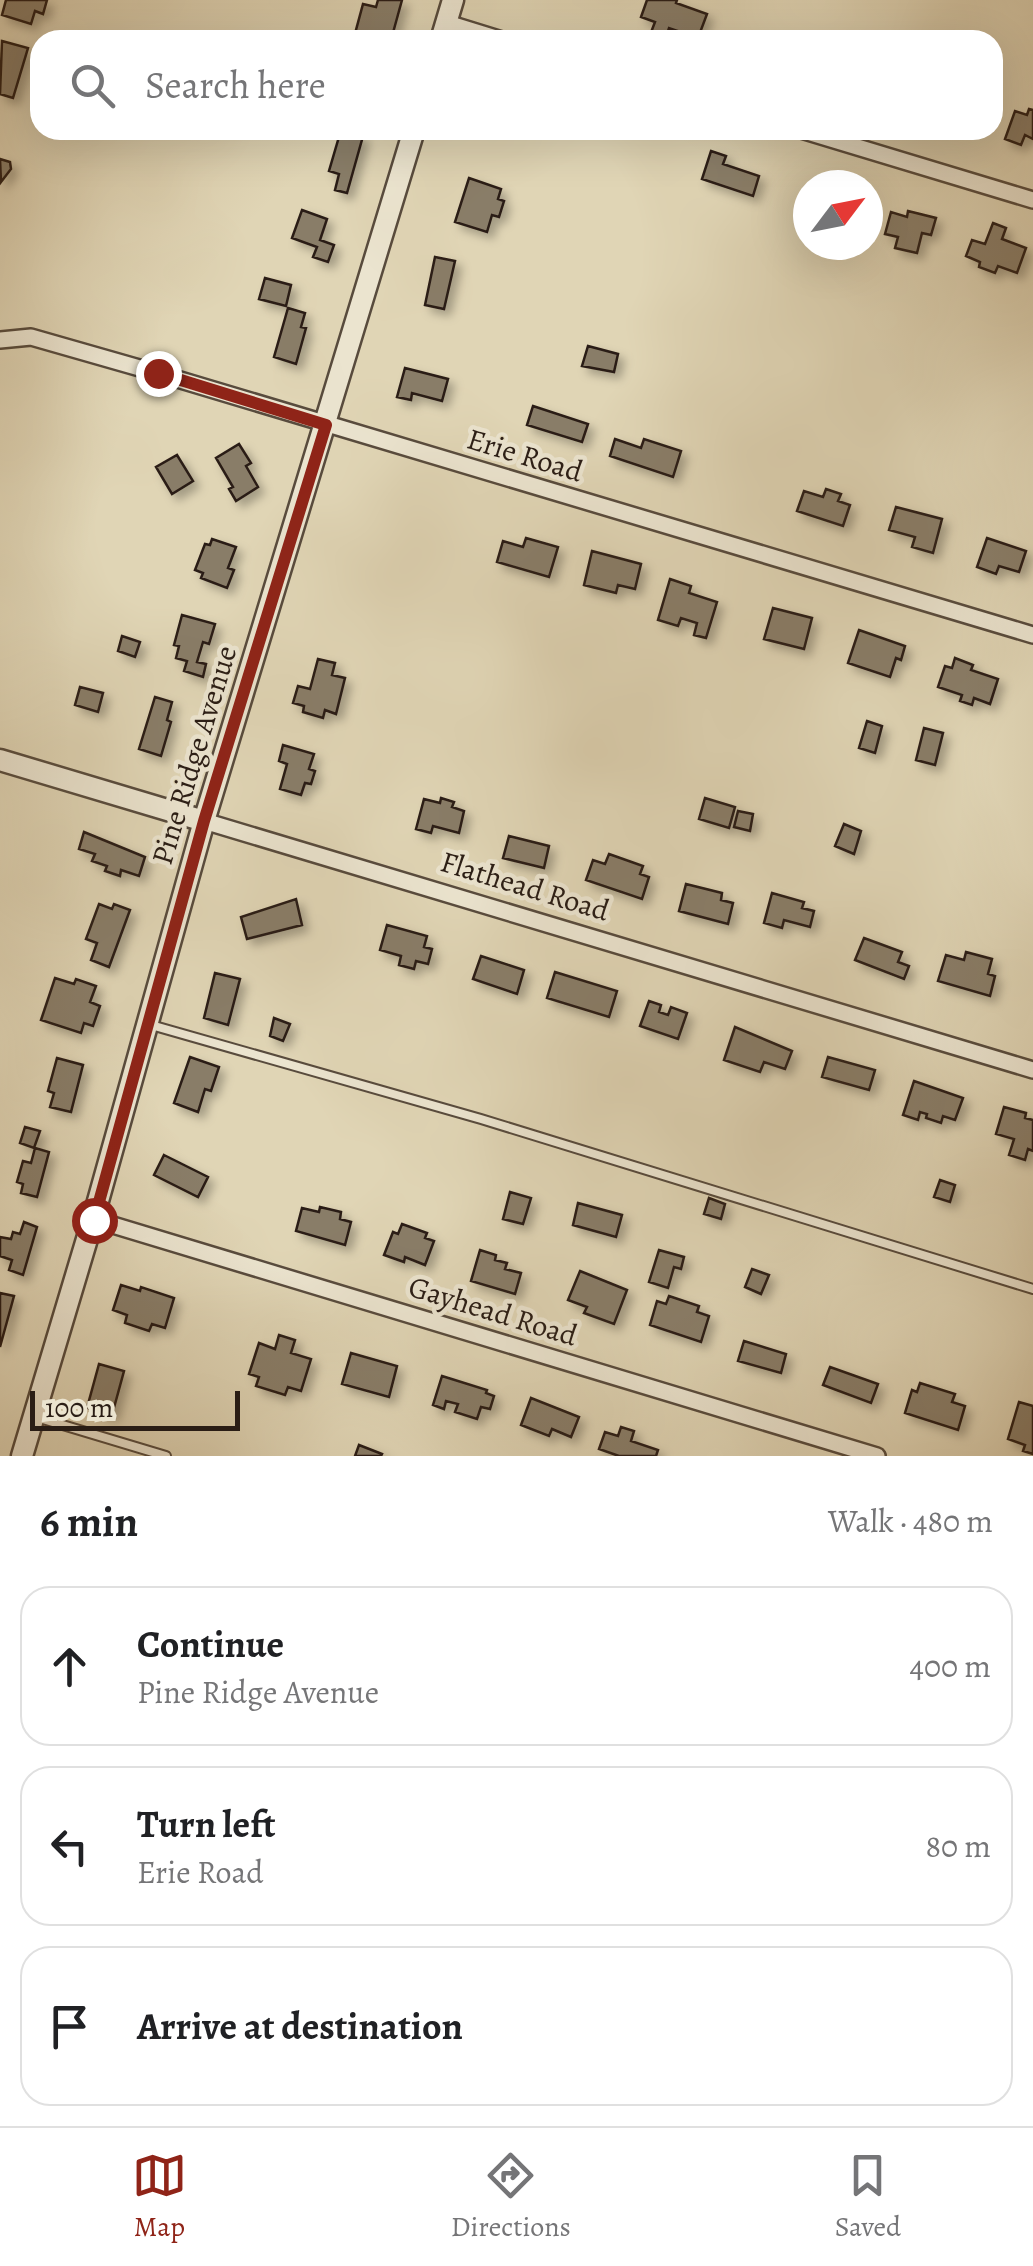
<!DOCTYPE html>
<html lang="en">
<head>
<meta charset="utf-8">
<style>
  :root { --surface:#fff; --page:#f6f6f6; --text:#202124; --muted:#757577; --line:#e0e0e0; --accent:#8f2418 }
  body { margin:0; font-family:Alegreya,serif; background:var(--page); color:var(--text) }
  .compass { position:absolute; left:793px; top:170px; width:90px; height:90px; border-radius:50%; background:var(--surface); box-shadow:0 10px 40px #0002; rotate:58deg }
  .scale { position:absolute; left:30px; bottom:25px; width:210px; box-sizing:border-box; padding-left:10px; border:5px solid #2a1d15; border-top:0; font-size:28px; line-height:35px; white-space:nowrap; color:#2a1d15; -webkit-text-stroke:8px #ebe4cf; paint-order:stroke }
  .stop { position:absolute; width:30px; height:30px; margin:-22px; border:8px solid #8f2418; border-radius:50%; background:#fff }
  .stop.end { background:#8f2418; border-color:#fff; box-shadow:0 2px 10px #0008 }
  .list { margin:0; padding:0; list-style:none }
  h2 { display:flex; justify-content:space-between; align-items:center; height:130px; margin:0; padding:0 40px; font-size:42px }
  h2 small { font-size:32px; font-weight:400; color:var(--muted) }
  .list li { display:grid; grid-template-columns:65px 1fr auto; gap:30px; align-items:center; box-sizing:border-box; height:160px; margin:0 20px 20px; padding:0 20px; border:2px solid var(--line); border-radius:30px }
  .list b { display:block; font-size:38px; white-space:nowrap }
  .list p { margin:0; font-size:32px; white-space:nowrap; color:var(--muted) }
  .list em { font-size:32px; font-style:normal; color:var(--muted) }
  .icon { flex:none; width:55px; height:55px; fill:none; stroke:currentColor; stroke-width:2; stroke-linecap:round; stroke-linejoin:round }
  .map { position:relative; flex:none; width:1033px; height:1456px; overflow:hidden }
  .search { position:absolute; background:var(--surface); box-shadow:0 10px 40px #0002; left:30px; right:30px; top:30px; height:110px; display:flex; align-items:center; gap:25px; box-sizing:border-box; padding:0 35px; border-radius:30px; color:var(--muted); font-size:38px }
  .sheet { height:670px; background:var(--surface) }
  nav { display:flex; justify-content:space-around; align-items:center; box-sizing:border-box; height:140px; border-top:2px solid var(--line); background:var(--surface); font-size:28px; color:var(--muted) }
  nav a { display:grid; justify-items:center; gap:5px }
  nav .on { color:var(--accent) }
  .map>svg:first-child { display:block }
</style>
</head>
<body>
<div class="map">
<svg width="1033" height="1456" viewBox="0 0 1033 1456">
  <defs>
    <filter id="shadow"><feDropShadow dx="6" dy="6" stdDeviation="5" flood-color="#0004"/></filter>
  </defs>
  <rect width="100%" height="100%" fill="#e0d5b5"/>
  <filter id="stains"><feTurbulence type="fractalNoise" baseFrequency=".002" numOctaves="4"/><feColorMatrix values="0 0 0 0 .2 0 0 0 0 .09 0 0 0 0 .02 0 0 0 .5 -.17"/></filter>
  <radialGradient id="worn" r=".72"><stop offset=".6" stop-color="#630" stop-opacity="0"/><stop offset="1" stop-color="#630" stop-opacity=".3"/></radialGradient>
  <path fill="#897d68" stroke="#2a1d15" stroke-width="2.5" filter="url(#shadow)" d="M6 0H47L43 14 35 11 31 24 2 15Z
    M378 0H402L391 40 356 30 363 4 376 7Z
    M647 0H677L676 3 707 14 698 38 669 28 665 40 650 35 655 22 641 17Z
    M2 41 28 48 13 98 0 94Z
    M1029 109 1033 110V139L1025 135 1021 145 1005 139 1015 111 1027 115Z
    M341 130 363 136 347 193 335 190 339 174 329 171Z
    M711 151 726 156 723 164 759 176 753 196 702 179Z
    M0 159 10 162 11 169 1 182Z
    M469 178 501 189 498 199 504 201 499 217 492 215 487 232 455 222Z
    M302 210 327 219 320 240 334 245 328 262 313 257 317 247 292 238Z
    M908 211 936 218 931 235 922 233 917 253 895 248 898 237 885 234 891 212 907 217Z
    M993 223 1006 228 1002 239 1026 248 1017 273 998 266 995 273 979 267 980 262 966 256 972 240 985 244Z
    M435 257 455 261 444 309 425 305Z
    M265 278 291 285 286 306 259 299Z
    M288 308 305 313 301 327 306 328 296 364 274 357Z
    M588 346 618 354 614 372 582 366Z
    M405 368 448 379 442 401 412 393 411 400 397 397Z
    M533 406 588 424 582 442 527 425Z
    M615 439 641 448 644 439 681 451 673 477 610 456Z
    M239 444 251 463 246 466 258 487 236 501 229 489 233 487 216 458Z
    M177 455 193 481 172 494 156 467Z
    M826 489 841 494 838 501 850 505 843 526 797 511 804 491 823 497Z
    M896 507 942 519 933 553 912 547 915 537 889 530Z
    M526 538 558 547 549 577 497 562 503 541 523 547Z
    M987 538 1026 551 1019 572 999 566 996 574 977 567Z
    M212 539 236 547 228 568 234 570 227 588 201 578 203 573 195 570 205 544 210 545Z
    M592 551 641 564 635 589 618 585 616 593 584 585Z
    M670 579 691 586 689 593 717 602 706 638 694 635 697 623 681 618 678 626 658 620Z
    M773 608 812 618 804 649 764 639Z
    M182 615 215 624 209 644 203 642 197 662 206 664 203 677 184 671 187 661 176 658 179 646 174 645Z
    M859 630 905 646 901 660 896 658 890 677 848 663Z
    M122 636 140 642 135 657 118 651Z
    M955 658 973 665 971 670 998 679 990 704 974 698 972 705 960 701 962 695 938 687 945 666 952 668Z
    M318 659 335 663 332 675 345 678 336 714 325 710 323 718 303 712 304 706 293 703 298 686 310 689Z
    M80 687 103 693 98 712 75 705Z
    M155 697 172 702 167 720 171 722 161 756 139 749Z
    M867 721 882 726 875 753 859 748Z
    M924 728 943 733 935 765 916 760Z
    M283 745 314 754 309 769 315 771 311 784 305 783 301 795 280 789 287 764 279 761Z
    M441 798 454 802 452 807 464 811 459 833 433 826 431 833 416 829 424 799 440 803Z
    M705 798 735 807 729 828 699 819Z
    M738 811 753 814 750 831 734 827Z
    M844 824 861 831 854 854 835 846Z
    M84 832 145 857 139 876 121 870 120 876 105 871 107 866 92 861 95 854 79 849Z
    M509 836 549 846 544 868 503 858Z
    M609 854 643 866 640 874 649 877 642 899 586 880 593 860 605 864Z
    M686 884 722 893 721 900 733 903 728 924 679 911Z
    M772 893 804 902 802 908 814 911 810 927 784 920 782 928 764 923Z
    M296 899 302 925 247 939 241 917Z
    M99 904 112 909 114 904 130 910 109 967 91 960 97 943 86 939Z
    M387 925 427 936 424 947 432 949 428 964 416 961 414 969 399 965 401 956 380 950Z
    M864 938 902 952 898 962 909 966 904 979 855 960Z
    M966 952 992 959 988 974 995 976 990 996 938 981 946 955 964 960Z
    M481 956 524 970 517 994 473 979Z
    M555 972 617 991 609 1017 547 998Z
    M215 973 240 979 228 1025 204 1018Z
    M55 978 74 984 76 979 96 986 90 1002 100 1006 93 1026 84 1023 81 1033 41 1020Z
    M649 1001 661 1005 659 1012 668 1015 671 1007 687 1013 678 1039 640 1026Z
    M274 1018 290 1024 283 1041 270 1036Z
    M735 1027 792 1051 785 1069 764 1062 760 1072 724 1060Z
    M190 1057 219 1067 211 1091 205 1089 198 1112 174 1103Z
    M828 1057 875 1070 869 1090 822 1077Z
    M57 1058 83 1065 71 1112 50 1107 54 1093 48 1091Z
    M914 1081 963 1098 955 1120 943 1116 941 1123 926 1118 927 1114 920 1112 918 1120 903 1115Z
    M1004 1107 1026 1113 1025 1118 1033 1120V1151L1028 1149 1025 1160 1009 1155 1014 1139 996 1134Z
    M25 1127 40 1131 34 1148 20 1143Z
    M35 1148 49 1152 37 1197 21 1193 23 1184 17 1182 23 1161 31 1163Z
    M164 1155 208 1177 198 1197 154 1175Z
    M940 1180 955 1185 950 1202 934 1197Z
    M510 1192 531 1198 523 1224 503 1219Z
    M709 1198 725 1204 721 1219 704 1214Z
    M578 1203 622 1215 616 1237 573 1225Z
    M320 1207 341 1212 340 1219 351 1222 345 1245 296 1231 302 1208 319 1212Z
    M24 1222 37 1227 23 1275 9 1270 12 1260 0 1256V1237L11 1239 13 1232 20 1234Z
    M402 1224 427 1233 425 1238 434 1241 425 1265 405 1257 404 1262 384 1255 393 1232 398 1234Z
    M480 1250 496 1255 495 1260 507 1263 505 1269 521 1273 515 1294 471 1281Z
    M659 1250 684 1257 681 1269 674 1267 668 1288 649 1282Z
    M752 1269 769 1275 761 1294 745 1287Z
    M580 1271 627 1290 614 1324 584 1313 587 1307 568 1300Z
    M121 1285 140 1291 141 1287 174 1298 165 1328 152 1324 149 1331 125 1323 127 1315 113 1310Z
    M0 1293 14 1296 0 1347Z
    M669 1296 699 1306 697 1312 709 1316 701 1342 650 1325 657 1301 666 1304Z
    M279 1335 295 1340 291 1353 311 1359 301 1391 288 1387 285 1395 256 1386 259 1377 249 1374 259 1343 275 1349Z
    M744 1341 786 1354 781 1373 738 1361Z
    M351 1353 397 1366 389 1397 342 1384Z
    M99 1364 124 1371 112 1415 87 1408Z
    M830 1367 878 1384 871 1403 823 1385Z
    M442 1376 487 1390 486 1393 494 1396 490 1409 481 1407 477 1419 455 1412 458 1404 446 1401 444 1409 433 1405Z
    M920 1383 955 1394 952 1402 965 1406 958 1430 905 1413 912 1390 917 1392Z
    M531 1398 579 1417 571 1437 552 1429 549 1436 521 1425Z
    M1019 1402 1033 1406V1454L1023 1451 1025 1445 1008 1439Z
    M621 1427 634 1431 631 1441 658 1450 656 1456H619L599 1449 605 1432 618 1436Z
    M359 1445 382 1454 381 1456H355Z"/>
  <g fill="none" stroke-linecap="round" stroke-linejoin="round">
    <g stroke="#584b3d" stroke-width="12">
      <path id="service" d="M151 1025 481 1119 1033 1289
        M36 1417 166 1456"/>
    </g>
    <g stroke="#584b3d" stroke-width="20">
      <path id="minor" d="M447 23 502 40
        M801 130 1033 200
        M0 340 31 337 157 373 1033 635
        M204 821 1033 1070
        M93 1219 877 1456"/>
    </g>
    <g stroke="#584b3d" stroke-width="25">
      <path id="tertiary" d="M441 40 453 0
        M0 760 204 821
        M22 1456 93 1219 204 821 414 130"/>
    </g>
    <use href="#service" stroke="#ebe4cf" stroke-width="8"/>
    <use href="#minor" stroke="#ebe4cf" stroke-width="15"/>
    <use href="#tertiary" stroke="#ebe4cf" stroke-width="20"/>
  </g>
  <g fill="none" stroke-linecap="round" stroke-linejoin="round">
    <path stroke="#8f2418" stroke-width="12" d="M94 1220 204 821 326 425 158 373"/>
  </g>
  <g text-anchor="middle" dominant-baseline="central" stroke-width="9" stroke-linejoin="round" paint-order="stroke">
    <g font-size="30" fill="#2a1d15" stroke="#ebe4cf">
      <text transform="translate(525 455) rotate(17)">Erie Road</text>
      <text transform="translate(194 755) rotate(-73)">Pine Ridge Avenue</text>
      <text transform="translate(525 886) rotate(17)">Flathead Road</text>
      <text transform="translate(493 1311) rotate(17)">Gayhead Road</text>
    </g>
  </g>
  <rect width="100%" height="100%" filter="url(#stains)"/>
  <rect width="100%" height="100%" fill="url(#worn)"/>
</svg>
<svg class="compass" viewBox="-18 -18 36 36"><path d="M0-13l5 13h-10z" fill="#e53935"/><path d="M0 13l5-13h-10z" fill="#757577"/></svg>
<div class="scale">100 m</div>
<div class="stop" style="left:94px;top:1220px"></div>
<div class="stop end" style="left:158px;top:373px"></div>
<div class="search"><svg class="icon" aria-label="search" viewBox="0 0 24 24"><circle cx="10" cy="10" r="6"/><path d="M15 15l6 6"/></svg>Search here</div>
</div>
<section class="sheet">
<h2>6 min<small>Walk · 480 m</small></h2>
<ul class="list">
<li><svg class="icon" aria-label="ahead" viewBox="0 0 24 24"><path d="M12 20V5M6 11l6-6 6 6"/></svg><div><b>Continue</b><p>Pine Ridge Avenue</p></div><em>400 m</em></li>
<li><svg class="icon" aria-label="left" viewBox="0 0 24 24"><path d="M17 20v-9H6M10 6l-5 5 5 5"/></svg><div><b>Turn left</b><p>Erie Road</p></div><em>80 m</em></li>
<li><svg class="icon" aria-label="arrive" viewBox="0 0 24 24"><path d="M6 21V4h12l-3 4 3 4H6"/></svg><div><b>Arrive at destination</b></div></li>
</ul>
</section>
<nav>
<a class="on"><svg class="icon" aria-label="map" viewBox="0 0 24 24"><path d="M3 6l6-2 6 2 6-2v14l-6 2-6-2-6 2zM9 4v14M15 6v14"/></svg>Map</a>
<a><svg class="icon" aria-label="directions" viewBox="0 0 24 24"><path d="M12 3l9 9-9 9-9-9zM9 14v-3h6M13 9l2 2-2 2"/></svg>Directions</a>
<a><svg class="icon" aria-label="saved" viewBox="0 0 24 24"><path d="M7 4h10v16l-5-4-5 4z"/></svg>Saved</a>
</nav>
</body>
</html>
